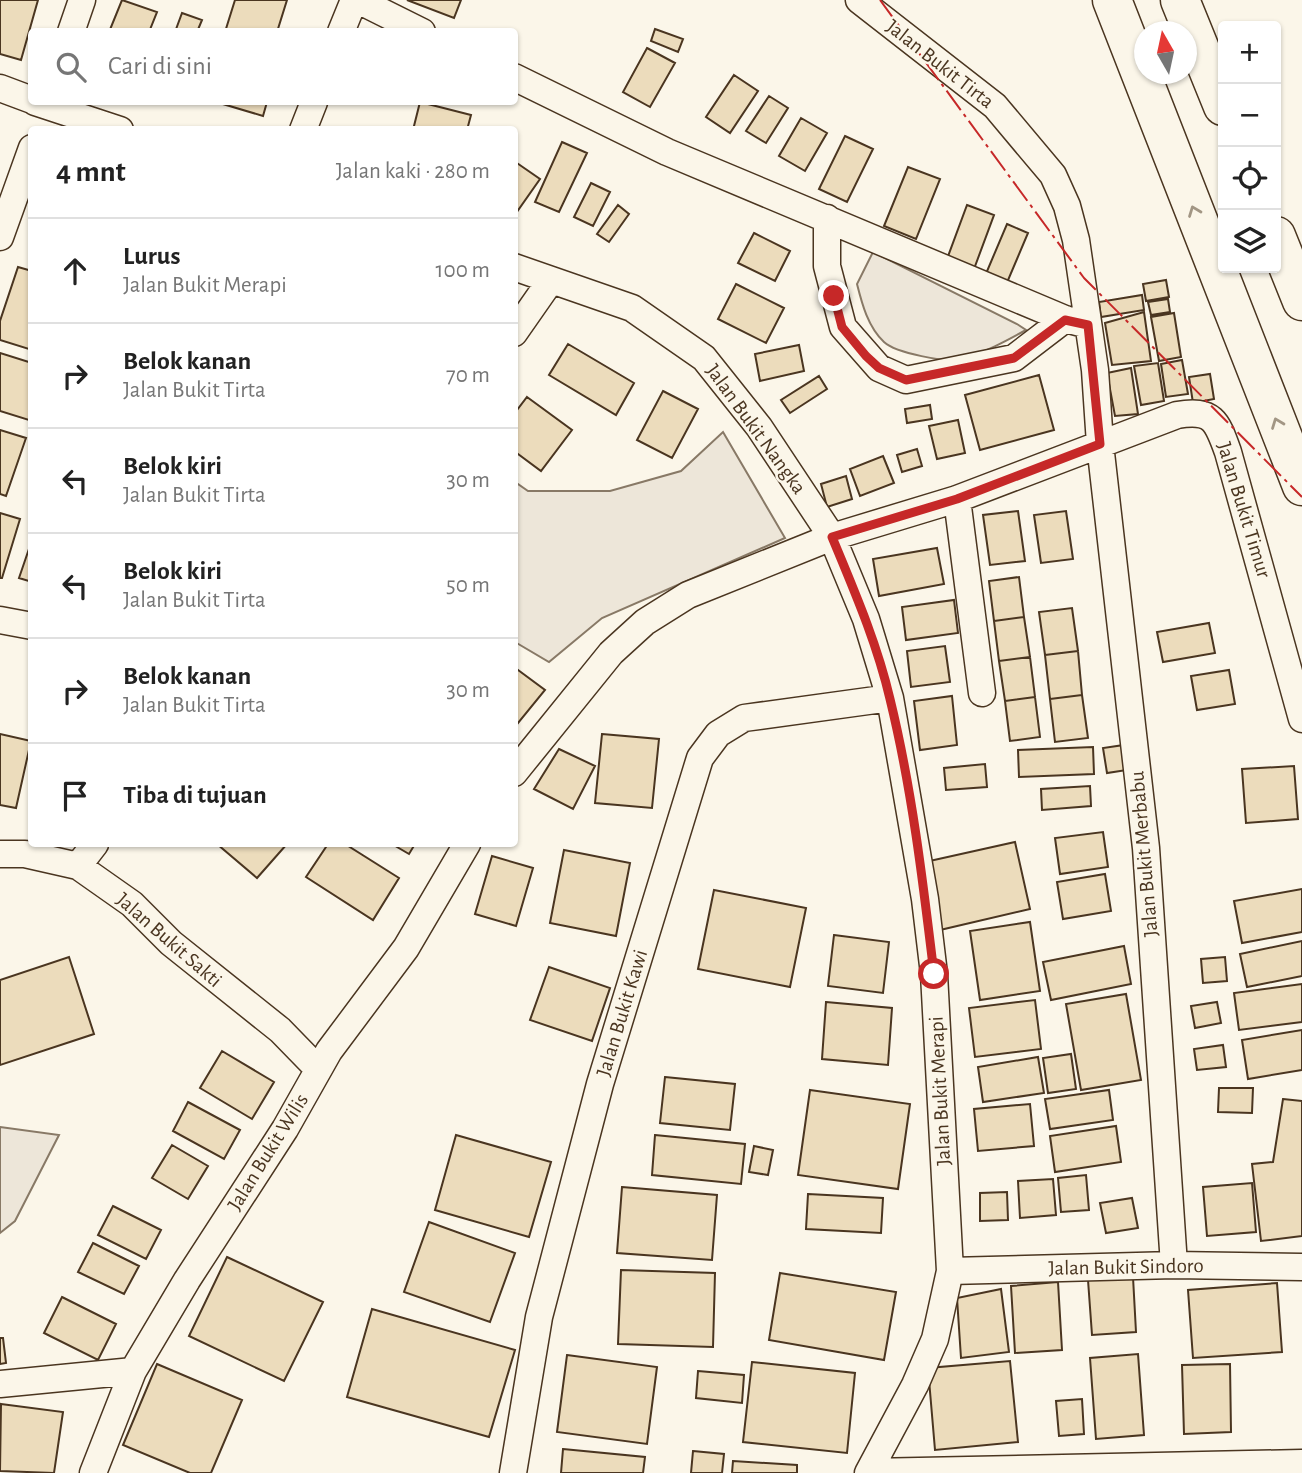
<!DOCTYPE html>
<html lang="id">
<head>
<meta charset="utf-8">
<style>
  :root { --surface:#fff; --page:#f6f6f6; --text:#222; --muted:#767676; --line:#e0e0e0 }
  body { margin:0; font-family:"Alegreya Sans",sans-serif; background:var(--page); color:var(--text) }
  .controls { position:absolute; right:21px; top:21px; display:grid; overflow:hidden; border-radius:7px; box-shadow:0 2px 5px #0004 }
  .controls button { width:63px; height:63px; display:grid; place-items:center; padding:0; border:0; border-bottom:2px solid var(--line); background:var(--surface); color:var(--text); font:35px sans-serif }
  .compass { position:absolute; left:1134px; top:21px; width:63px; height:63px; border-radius:50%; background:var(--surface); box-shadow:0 2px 5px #0004; rotate:351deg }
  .stop { position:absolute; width:21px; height:21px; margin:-16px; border:5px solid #c62828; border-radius:50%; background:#fff }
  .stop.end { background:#c62828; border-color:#fff; box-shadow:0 2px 7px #0008 }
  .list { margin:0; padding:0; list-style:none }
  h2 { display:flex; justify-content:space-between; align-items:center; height:91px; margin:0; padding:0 28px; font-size:30px }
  h2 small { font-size:23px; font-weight:400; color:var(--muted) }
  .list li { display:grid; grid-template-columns:46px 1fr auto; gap:21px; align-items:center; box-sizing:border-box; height:105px; padding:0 28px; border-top:2px solid var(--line) }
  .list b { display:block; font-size:26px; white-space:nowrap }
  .list p { margin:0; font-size:23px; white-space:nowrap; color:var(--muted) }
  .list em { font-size:23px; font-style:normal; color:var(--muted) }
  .icon { flex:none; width:38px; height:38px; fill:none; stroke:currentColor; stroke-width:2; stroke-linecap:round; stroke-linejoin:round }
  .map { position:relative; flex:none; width:1302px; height:1473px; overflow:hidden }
  .search { position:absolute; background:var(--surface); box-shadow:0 2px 5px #0004; left:28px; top:28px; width:490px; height:77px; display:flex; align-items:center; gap:18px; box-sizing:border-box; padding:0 24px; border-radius:7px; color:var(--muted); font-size:26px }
  .panel { position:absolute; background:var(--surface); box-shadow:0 2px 5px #0004; left:28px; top:126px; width:490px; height:721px; border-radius:7px }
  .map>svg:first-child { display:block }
</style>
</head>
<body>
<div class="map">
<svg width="1302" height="1473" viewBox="0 0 1302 1473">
  <rect width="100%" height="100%" fill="#fbf6e9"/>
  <path fill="#ede6d9" stroke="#887966" stroke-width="2" d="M873 252 1017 324 1026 330C1006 341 984 353 962 359 946 363 896 353 884 342 868 327 862 304 857 284Z
    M723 432 785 538 602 618 549 662 515 642V482L528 491H610L681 471Z
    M0 1127 59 1135 15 1221 0 1233Z"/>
  <path fill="#ecdcbc" stroke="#4a3520" stroke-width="2" d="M0 0H38L21 60 0 54Z
    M122 0 157 12 149 32H109Z
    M235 0H287L277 32H225Z
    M407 0H461L454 18Z
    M182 13 202 20 197 32H175Z
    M655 29 683 39 678 52 651 41Z
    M647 48 675 63 650 107 623 92Z
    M734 75 758 91 730 133 706 117Z
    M769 96 788 108 766 143 746 131Z
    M216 102H267L263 116Z
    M420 102 471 115 467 130H413Z
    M801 118 827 133 805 171 779 156Z
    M845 136 873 149 847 202 819 189Z
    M562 142 587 153 559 212 535 202Z
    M514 161 540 179 514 216Z
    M908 167 940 179 916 239 884 226Z
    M591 183 610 192 593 226 574 217Z
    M618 205 629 214 609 242 597 234Z
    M967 205 994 215 974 269 947 259Z
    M1007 224 1028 233 1006 285 985 276Z
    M754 233 790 251 775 281 738 263Z
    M18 267 32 271V350L0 340V321Z
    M1166 280 1169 297 1146 301 1143 284Z
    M736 284 784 308 766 343 718 319Z
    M1142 295 1144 310 1101 317 1099 302Z
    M1168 299 1170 312 1151 315 1148 302Z
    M1144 312 1151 361 1112 365 1105 323Z
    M1174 313 1181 357 1159 361 1151 317Z
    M568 344 634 383 616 415 549 375Z
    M799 345 804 371 760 381 755 354Z
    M0 353 32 363V421L0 411Z
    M1182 360 1188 394 1166 397 1161 364Z
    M1158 363 1164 401 1141 405 1134 366Z
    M1131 368 1138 414 1115 416 1107 373Z
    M1210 374 1214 399 1193 403 1189 377Z
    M1039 375 1054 430 980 450 965 395Z
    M819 376 827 389 790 413 781 400Z
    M663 391 698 409 672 458 637 440Z
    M527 397 572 430 541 471 514 451V414Z
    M930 405 932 419 907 423 905 409Z
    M958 420 965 453 937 459 929 426Z
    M0 430 26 438 6 496 0 494Z
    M917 449 922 466 902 472 897 455Z
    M883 456 894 483 860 496 850 469Z
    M846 476 852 499 827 507 821 484Z
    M1018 511 1025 561 990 565 983 515Z
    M1066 511 1073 559 1041 563 1034 515Z
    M0 513 20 519 2 578H0Z
    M32 540V582L19 578Z
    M937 548 944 584 879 596 873 559Z
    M1019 577 1024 617 994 621 989 581Z
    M954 600 958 633 906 640 902 607Z
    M1072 608 1078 651 1045 655 1039 612Z
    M1024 617 1030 657 999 661 994 621Z
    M1209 623 1215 653 1163 662 1157 632Z
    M945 646 950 682 911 687 907 651Z
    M1078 651 1082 695 1050 699 1045 655Z
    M1030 657 1035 697 1005 701 999 661Z
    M514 667 545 690 514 728Z
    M1229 670 1235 704 1197 710 1191 676Z
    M1082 695 1088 738 1055 742 1050 699Z
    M952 696 957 745 920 750 914 701Z
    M1035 697 1040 737 1010 741 1005 701Z
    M0 734 31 741 16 808 0 805Z
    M602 734 659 739 652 808 595 803Z
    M1124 745 1127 770 1107 773 1103 748Z
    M1093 747 1094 774 1019 777 1018 750Z
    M559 749 595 766 573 809 534 789Z
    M985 764 987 787 946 790 944 768Z
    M1294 766 1298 819 1246 823 1242 769Z
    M1090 786 1091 806 1042 810 1041 789Z
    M1103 832 1108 867 1060 874 1055 838Z
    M1015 842 1030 909 940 930 925 862Z
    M217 844H287L257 878Z
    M328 844H345L399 878 373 920 306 877Z
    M392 844H415L409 854Z
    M564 850 630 863 616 936 550 923Z
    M492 856 533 868 516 926 475 914Z
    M1105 874 1111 911 1063 919 1057 882Z
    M1302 889V932L1242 943 1234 901Z
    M714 890 806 908 790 987 698 969Z
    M1030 922 1040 991 980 1000 970 931Z
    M834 935 889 942 883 993 828 986Z
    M1302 941V976L1247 987 1240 954Z
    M1124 946 1131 984 1051 1000 1043 962Z
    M69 957 94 1034 0 1065V980Z
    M1225 957 1227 981 1203 983 1201 959Z
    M549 967 610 988 592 1041 530 1020Z
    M1302 984V1022L1239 1030 1234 993Z
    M1126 994 1141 1080 1081 1090 1066 1004Z
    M1035 1000 1041 1049 975 1057 969 1008Z
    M826 1002 892 1008 888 1065 822 1059Z
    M1217 1002 1221 1023 1195 1028 1191 1006Z
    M1302 1030V1070L1248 1079 1242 1040Z
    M1223 1045 1226 1067 1197 1070 1194 1049Z
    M222 1051 274 1082 252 1119 200 1088Z
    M1071 1054 1076 1089 1048 1093 1043 1058Z
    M1038 1057 1044 1093 983 1102 978 1067Z
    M665 1077 735 1084 730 1130 660 1123Z
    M1219 1088H1253L1252 1113 1218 1112Z
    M810 1090 910 1104 898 1189 798 1175Z
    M1109 1090 1113 1120 1050 1129 1045 1099Z
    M1283 1099 1302 1101V1236L1261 1241 1252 1164 1273 1162Z
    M188 1102 240 1130 224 1159 173 1131Z
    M1030 1104 1034 1146 978 1151 974 1109Z
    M1116 1126 1121 1162 1055 1172 1050 1136Z
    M456 1135 551 1162 529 1237 435 1210Z
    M655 1135 745 1144 741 1184 652 1175Z
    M172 1145 208 1166 188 1199 152 1178Z
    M754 1146 773 1150 768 1175 749 1172Z
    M1086 1175 1089 1210 1061 1212 1058 1178Z
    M1053 1179 1056 1215 1020 1218 1018 1181Z
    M1252 1183 1256 1232 1207 1236 1203 1187Z
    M622 1187 717 1195 712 1260 617 1253Z
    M1007 1192 1008 1220 980 1221V1193Z
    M808 1194 883 1198 881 1233 806 1229Z
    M1132 1198 1138 1228 1106 1233 1100 1203Z
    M113 1206 161 1230 146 1259 98 1235Z
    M429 1222 515 1253 490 1322 404 1292Z
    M93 1243 139 1266 124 1294 78 1272Z
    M227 1257 323 1302 284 1381 189 1336Z
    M621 1270 715 1273 713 1347 618 1344Z
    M780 1273 896 1292 884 1360 769 1340Z
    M1133 1277 1136 1332 1092 1335 1088 1280Z
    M1058 1282 1062 1350 1015 1353 1011 1286Z
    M1277 1283 1282 1352 1193 1358 1188 1290Z
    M1001 1289 1009 1352 961 1358 957 1298Z
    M62 1297 116 1324 98 1360 44 1333Z
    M372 1309 515 1350 489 1437 347 1397Z
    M0 1338H3L6 1363 0 1364Z
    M1138 1354 1144 1435 1096 1439 1090 1358Z
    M567 1355 657 1367 647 1444 557 1432Z
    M1010 1361 1018 1442 935 1450 928 1368Z
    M752 1362 855 1373 847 1453 743 1442Z
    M157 1364 242 1400 211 1473H190L123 1445Z
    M1230 1364 1231 1432 1184 1434 1182 1365Z
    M698 1371 744 1375 742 1403 696 1398Z
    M1082 1399 1084 1434 1059 1436 1056 1401Z
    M1 1404 63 1412 54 1473 0 1471Z
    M563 1449 645 1457 643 1473H561Z
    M693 1451 724 1454 722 1473H691Z
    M733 1461 797 1465V1473H732Z"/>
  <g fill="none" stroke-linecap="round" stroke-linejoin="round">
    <g stroke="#4a3520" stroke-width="29">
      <path id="street" d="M358 0 422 32
        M859 0 995 106 1053 175 1067 206 1076 240 1095 370 1100 444 1146 848 1174 1265
        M71 32 82 0
        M341 32 354 0
        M514 77 667 152 1065 319 1088 325
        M0 88 32 100
        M35 102 120 130
        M303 130 314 102
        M827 218V266L843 327 879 368 906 380 1014 358 1065 319
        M0 237 32 148
        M514 267 632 308 704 358 759 427 832 537 866 619 890 698 925 899 934 974 950 1271 935 1339 915 1385 868 1473
        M514 333 551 280
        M957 499 982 693
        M0 620 32 626
        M514 773 611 653 645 622 688 595 832 537 957 499 1177 415C1213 409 1217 421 1228 452L1302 719
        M0 854H25L78 866 132 904 171 943 280 1030 318 1069
        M78 866 95 844
        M950 1271 1174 1265 1302 1267
        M0 1384 133 1371
        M869 1472 1302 1463
        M93 1473 133 1371 187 1280 285 1129 329 1051 406 948 467 844
        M513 1473 539 1317 600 1084 700 758 718 734 744 718 890 698"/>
    </g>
    <g stroke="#4a3520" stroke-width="41">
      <path id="highway" d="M1112 0 1302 486
        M1180 0 1223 106
        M1276 236 1302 301"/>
    </g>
    <use href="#street" stroke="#fbf6e9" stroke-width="26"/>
    <use href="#highway" stroke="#fbf6e9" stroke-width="38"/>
    <path stroke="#c62828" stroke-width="2" stroke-dasharray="24 5 3.5 5" stroke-linecap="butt" d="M880 0 1084 278 1302 497"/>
  </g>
  <defs><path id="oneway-chevron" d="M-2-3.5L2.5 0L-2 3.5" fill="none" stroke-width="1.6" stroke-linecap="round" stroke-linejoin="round" transform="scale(1.75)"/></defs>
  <g stroke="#a29684">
    <use href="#oneway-chevron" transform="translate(1194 211) rotate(-111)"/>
    <use href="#oneway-chevron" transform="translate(1277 423) rotate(-111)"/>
  </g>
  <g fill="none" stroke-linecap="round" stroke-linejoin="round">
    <path stroke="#c62828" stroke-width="9" d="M834 296 842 327 866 356 879 368 906 380 1014 358 1065 320 1088 325 1100 444 957 499 832 537C854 590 877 643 890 699 912 789 923 882 934 974"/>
  </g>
  <g text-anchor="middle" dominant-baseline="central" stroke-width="5" stroke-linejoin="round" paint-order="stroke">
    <g font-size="21" fill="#4a3520" stroke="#fbf6e9">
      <text transform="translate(940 64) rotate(38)">Jalan Bukit Tirta</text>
      <text transform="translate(756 429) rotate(54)">Jalan Bukit Nangka</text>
      <text transform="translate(1244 510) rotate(73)">Jalan Bukit Timur</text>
      <text transform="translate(1144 854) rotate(-95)">Jalan Bukit Merbabu</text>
      <text transform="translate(169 940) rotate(41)">Jalan Bukit Sakti</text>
      <text transform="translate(622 1013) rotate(-73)">Jalan Bukit Kawi</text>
      <text transform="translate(940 1091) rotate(-93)">Jalan Bukit Merapi</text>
      <text transform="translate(268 1152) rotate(-58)">Jalan Bukit Wilis</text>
      <text transform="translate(1126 1267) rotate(-1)">Jalan Bukit Sindoro</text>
    </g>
  </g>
</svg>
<div class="controls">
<button>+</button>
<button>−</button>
<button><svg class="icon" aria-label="locate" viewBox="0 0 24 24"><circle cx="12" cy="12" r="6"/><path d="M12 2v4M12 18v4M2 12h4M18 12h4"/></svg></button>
<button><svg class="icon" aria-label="layers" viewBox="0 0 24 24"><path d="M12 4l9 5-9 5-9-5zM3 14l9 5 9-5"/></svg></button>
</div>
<svg class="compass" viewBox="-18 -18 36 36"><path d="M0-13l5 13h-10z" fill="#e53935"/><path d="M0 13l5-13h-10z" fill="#767676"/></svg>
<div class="stop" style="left:934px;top:974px"></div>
<div class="stop end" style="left:834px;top:296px"></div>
<div class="search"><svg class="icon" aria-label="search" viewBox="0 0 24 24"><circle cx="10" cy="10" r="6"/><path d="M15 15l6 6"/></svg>Cari di sini</div>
<section class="panel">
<h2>4 mnt<small>Jalan kaki · 280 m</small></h2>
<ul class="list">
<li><svg class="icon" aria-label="ahead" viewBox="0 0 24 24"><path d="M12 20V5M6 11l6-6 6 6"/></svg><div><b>Lurus</b><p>Jalan Bukit Merapi</p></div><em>100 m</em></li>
<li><svg class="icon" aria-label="right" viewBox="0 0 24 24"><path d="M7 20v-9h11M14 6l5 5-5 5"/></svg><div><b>Belok kanan</b><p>Jalan Bukit Tirta</p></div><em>70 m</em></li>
<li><svg class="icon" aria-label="left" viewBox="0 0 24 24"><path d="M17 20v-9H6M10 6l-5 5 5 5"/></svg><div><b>Belok kiri</b><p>Jalan Bukit Tirta</p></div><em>30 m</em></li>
<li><svg class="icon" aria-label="left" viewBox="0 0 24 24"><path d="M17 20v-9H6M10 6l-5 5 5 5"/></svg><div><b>Belok kiri</b><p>Jalan Bukit Tirta</p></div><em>50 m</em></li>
<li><svg class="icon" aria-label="right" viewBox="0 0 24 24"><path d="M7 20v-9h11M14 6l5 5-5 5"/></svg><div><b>Belok kanan</b><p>Jalan Bukit Tirta</p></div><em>30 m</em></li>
<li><svg class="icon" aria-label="arrive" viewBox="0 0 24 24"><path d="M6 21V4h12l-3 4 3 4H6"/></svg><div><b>Tiba di tujuan</b></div></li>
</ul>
</section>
</div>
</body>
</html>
